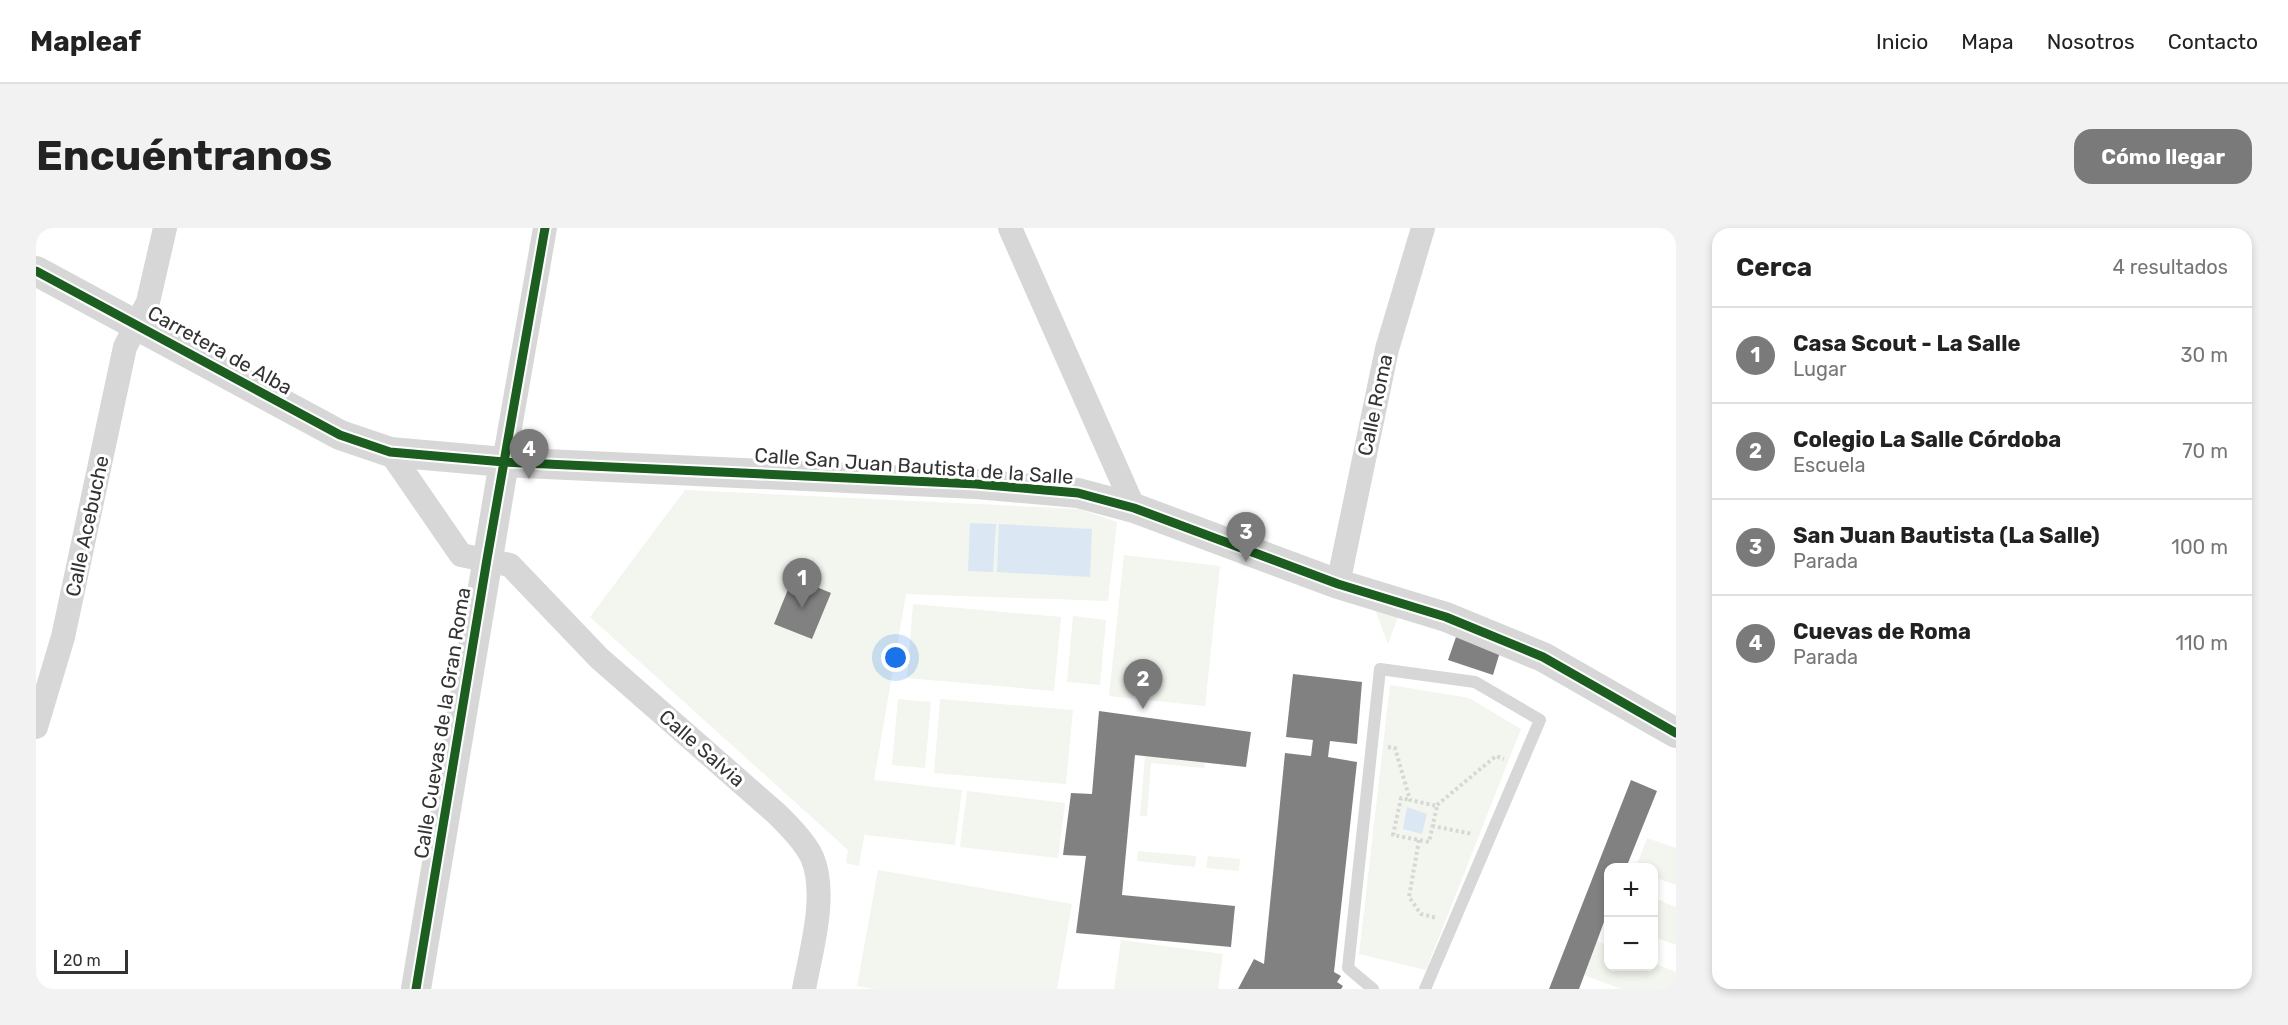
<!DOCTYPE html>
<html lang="es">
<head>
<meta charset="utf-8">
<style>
  :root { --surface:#fff; --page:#f2f2f2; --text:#222; --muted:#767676; --line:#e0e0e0; --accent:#7a7a7a }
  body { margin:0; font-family:Rubik,sans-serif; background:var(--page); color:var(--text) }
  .controls { position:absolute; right:18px; bottom:18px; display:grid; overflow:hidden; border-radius:12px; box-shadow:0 3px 9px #0003 }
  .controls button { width:54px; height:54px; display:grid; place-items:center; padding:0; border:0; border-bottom:2px solid var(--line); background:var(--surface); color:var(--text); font:30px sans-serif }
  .scale { position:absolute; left:18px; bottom:15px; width:74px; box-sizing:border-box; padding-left:6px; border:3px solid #333; border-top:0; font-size:16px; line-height:21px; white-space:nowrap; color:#333; -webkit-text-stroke:4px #fff; paint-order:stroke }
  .you { position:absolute; left:860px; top:430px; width:21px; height:21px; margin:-15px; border:4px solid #fff; border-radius:50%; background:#1a73e8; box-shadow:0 0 0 9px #1a73e833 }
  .badge { display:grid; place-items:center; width:39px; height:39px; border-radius:50%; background:var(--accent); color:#fff; font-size:20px; font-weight:700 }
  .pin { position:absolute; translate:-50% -50px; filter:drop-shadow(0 2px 3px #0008) }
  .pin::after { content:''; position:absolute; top:32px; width:21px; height:18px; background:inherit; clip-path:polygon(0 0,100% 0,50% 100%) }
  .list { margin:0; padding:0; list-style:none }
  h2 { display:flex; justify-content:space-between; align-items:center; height:78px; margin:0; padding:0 24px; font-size:26px }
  h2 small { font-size:20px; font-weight:400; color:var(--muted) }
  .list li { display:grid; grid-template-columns:39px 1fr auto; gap:18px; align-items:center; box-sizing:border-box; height:96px; padding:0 24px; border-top:2px solid var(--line) }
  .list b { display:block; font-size:22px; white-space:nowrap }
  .list p { margin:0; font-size:20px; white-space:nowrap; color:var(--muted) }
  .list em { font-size:20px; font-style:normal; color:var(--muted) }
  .map { position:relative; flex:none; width:1640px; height:761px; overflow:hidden; border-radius:18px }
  header { display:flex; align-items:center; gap:36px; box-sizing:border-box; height:84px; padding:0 30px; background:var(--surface); border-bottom:2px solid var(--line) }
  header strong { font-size:28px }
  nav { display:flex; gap:33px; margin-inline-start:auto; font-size:21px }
  .intro { display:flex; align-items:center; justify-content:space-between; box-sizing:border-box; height:144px; padding:0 36px }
  h1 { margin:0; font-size:42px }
  .button { padding:15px 27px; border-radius:18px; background:var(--accent); color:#fff; font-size:21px; font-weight:700 }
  main { display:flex; gap:36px; padding:0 36px }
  aside { flex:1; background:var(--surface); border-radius:18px; box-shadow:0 3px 9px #0003 }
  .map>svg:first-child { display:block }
</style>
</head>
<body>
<header>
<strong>Mapleaf</strong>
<nav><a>Inicio</a><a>Mapa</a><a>Nosotros</a><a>Contacto</a></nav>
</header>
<div class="intro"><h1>Encuéntranos</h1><a class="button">Cómo llegar</a></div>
<main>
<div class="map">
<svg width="1640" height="761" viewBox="0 0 1640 761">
  <rect width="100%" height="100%" fill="#fff"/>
  <path fill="#f2f6ee" d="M649 262 1043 281 1081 294 1072 373 870 366 838 552 926 562 919 617 829 607V603L823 638 810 635 812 622 554 389Z
    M1088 327 1184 338 1169 478 1073 468Z
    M877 376 1025 389 1018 463 871 450Z
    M1339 382 1362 389 1352 416Z
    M1037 388 1070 392 1064 457 1031 454Z
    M1354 457 1433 470 1485 501 1390 742 1323 726Z
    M862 471 895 474 889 540 856 537Z
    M904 471 1037 482 1030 556 898 545Z
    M1109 528 1169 535 1168 540 1115 535 1111 588H1104Z
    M931 563 1029 575 1022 630 924 619Z
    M1611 610 1640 620V657L1618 649V640L1600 639Z
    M1102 623 1160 628 1159 639 1101 633Z
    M1172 628 1204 631 1203 643 1170 640Z
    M842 642 1036 676 1021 761H838L821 758Z
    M1618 670 1640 679V717L1618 709Z
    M1085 712 1187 726 1182 761H1078Z
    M1561 713 1572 718V738H1618V735L1640 744V761H1585L1548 747Z"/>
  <path fill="#dce7f4" d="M934 295 960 296 957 344 932 343Z
    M963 296 1056 301 1054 349 961 344Z
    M1371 579 1391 586 1386 606 1367 601Z"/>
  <path fill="#818181" d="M757 349 795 365 776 411 738 396Z
    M1420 409 1464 424 1457 447 1412 432Z
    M1257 446 1326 454 1321 516 1294 513 1292 529 1321 534 1298 744 1305 748 1301 754 1307 758 1305 761H1202L1218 731 1228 736 1249 525 1275 528 1277 512 1250 509Z
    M1063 483 1215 504 1210 539 1099 527 1086 667 1199 678 1195 719 1040 705 1050 628 1027 627 1035 565 1056 566Z
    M1595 552 1621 563 1590 640H1572V683L1561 713 1543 761H1513Z"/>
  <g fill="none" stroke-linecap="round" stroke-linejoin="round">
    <path stroke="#d7d7d7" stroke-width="4" stroke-dasharray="3 3" stroke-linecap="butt" d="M1352 519 1359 520 1374 572 1401 578 1393 614 1357 607 1365 570 1374 572
      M1401 577 1460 528 1468 531
      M1396 598 1437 606
      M1383 612 1373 669 1385 686 1401 690"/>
    <path stroke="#d7d7d7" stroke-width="12" d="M1337 761 1312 740 1344 441 1439 454 1504 492 1389 761"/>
    <path stroke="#d7d7d7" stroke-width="24" d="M974 0 1098 280
      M354 224 425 327 474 337 563 430 741 586C754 599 768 613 776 629 792 666 775 723 768 761
      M468 234 509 0
      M1302 356 1351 121 1387 0
      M0 499 27 409 89 119 112 74 129 0"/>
    <path stroke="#d7d7d7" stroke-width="30" d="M0 43 304 207 354 224 468 234 940 256 1042 265 1098 280 1302 356 1410 389 1507 429 1640 505
      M380 761 468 234"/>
    <g stroke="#fff" stroke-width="13">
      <path id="cycleway" d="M0 43 304 207 354 224 468 234 940 256 1042 265 1098 280 1302 356 1410 389 1507 429 1640 505
        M380 761 451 331 509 0"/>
    </g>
    <use href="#cycleway" stroke="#1b5e20" stroke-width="9"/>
  </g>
  <g text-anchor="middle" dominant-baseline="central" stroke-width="6" stroke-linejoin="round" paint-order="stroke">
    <g font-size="20" fill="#333" stroke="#fff">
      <text transform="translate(184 122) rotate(29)">Carretera de Alba</text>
      <text transform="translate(1339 177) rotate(-78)">Calle Roma</text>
      <text transform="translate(878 238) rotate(4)">Calle San Juan Bautista de la Salle</text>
      <text transform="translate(51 298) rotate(-78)">Calle Acebuche</text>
      <text transform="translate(406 495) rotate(-81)">Calle Cuevas de la Gran Roma</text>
      <text transform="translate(666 520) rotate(41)">Calle Salvia</text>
    </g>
  </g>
</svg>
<div class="controls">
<button>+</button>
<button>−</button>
</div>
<div class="scale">20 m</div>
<div class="you"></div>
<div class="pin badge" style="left:766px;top:380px">1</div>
<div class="pin badge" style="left:1107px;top:481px">2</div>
<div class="pin badge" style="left:1210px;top:334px">3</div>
<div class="pin badge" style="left:493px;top:251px">4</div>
</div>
<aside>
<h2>Cerca<small>4 resultados</small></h2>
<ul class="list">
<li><span class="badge">1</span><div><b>Casa Scout - La Salle</b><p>Lugar</p></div><em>30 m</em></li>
<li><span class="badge">2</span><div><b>Colegio La Salle Córdoba</b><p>Escuela</p></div><em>70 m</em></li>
<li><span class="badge">3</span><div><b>San Juan Bautista (La Salle)</b><p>Parada</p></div><em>100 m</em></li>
<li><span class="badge">4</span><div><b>Cuevas de Roma</b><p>Parada</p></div><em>110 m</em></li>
</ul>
</aside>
</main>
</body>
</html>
